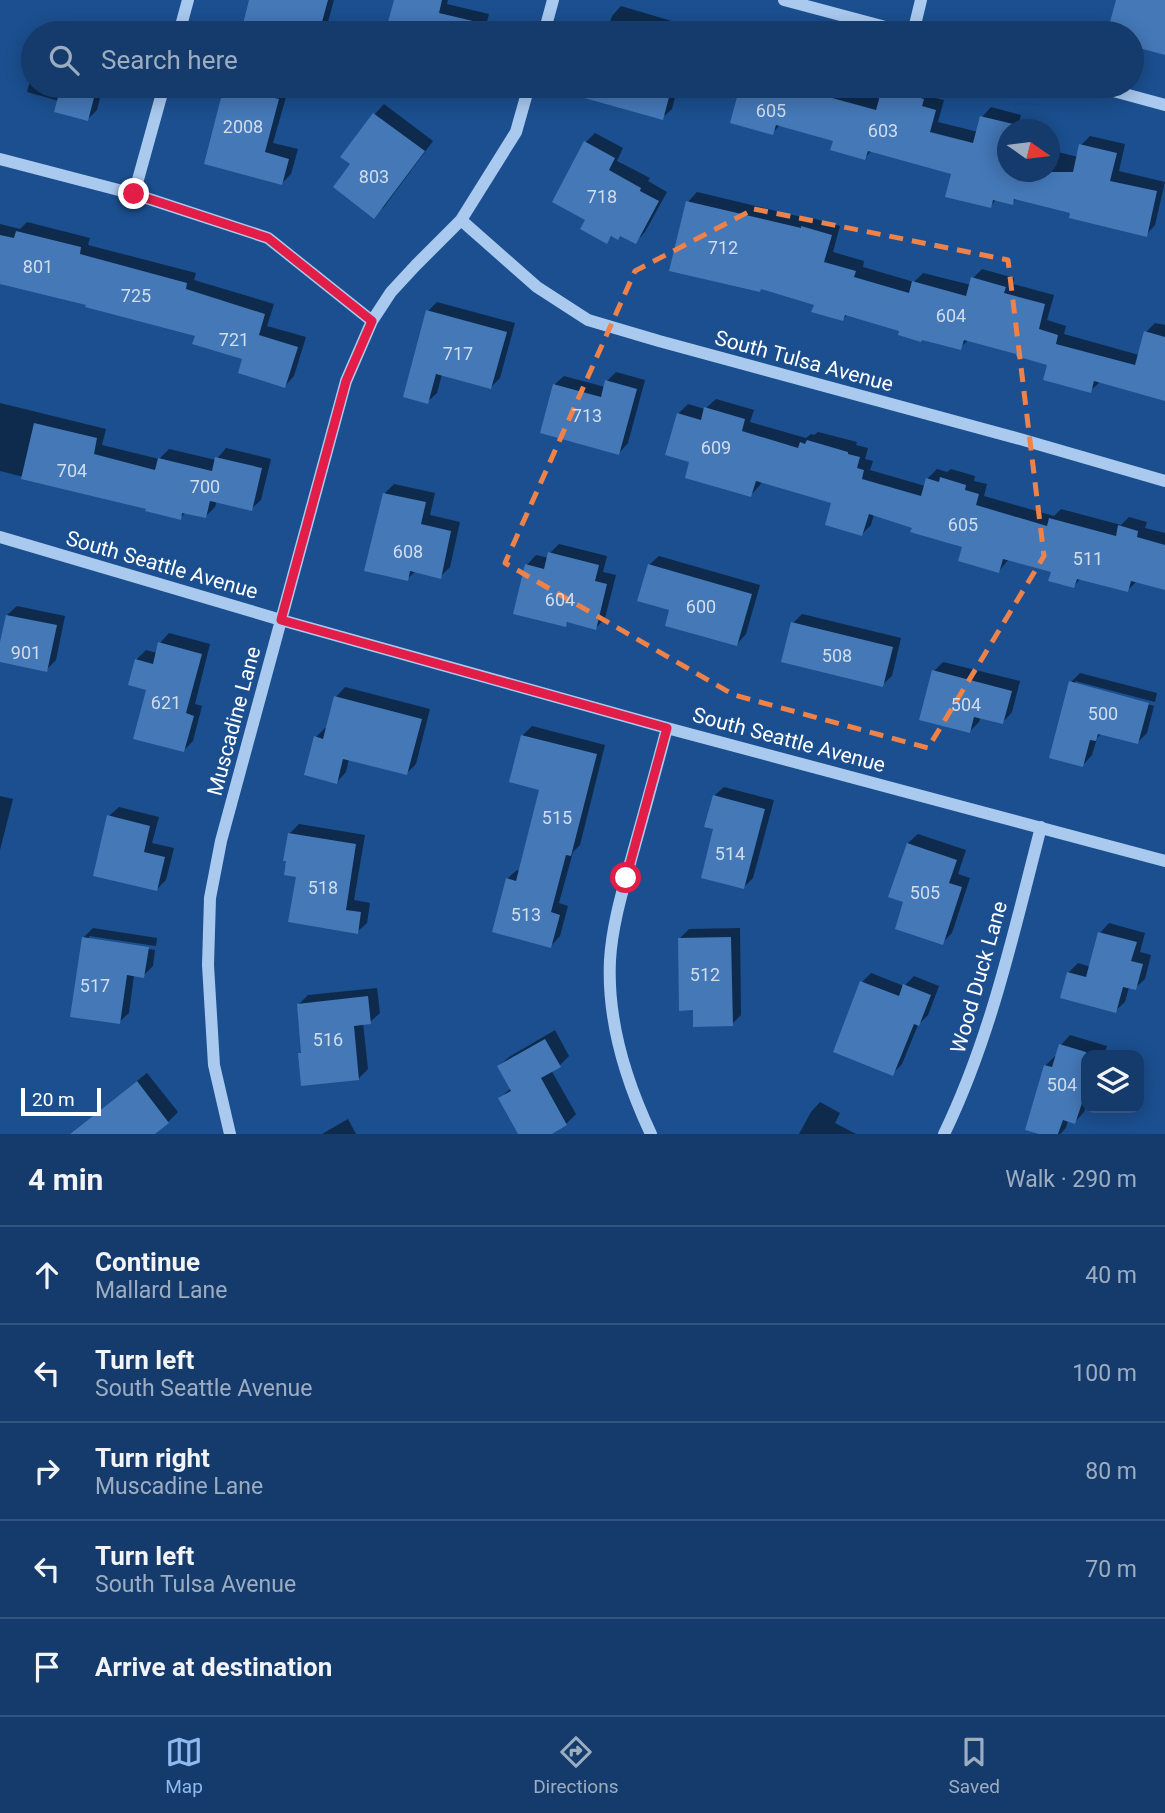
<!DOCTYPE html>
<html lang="en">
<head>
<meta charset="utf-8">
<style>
  :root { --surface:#143b6b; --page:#1d4271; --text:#f1f3f6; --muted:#9dadc1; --line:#33557e; --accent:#90b9f0 }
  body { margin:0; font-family:Roboto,sans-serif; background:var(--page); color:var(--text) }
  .controls { position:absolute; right:21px; bottom:21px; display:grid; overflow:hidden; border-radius:14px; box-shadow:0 4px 18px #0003 }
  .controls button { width:63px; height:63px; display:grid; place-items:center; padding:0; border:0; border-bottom:2px solid var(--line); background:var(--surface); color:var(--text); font:35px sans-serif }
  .compass { position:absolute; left:997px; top:119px; width:63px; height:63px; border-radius:50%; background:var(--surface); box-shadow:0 4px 18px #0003; rotate:104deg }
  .scale { position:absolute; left:21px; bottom:18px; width:80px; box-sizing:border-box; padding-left:7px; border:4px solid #fff; border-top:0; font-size:19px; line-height:24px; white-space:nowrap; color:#fff; -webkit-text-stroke:5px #1b4f8f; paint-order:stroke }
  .stop { position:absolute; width:21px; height:21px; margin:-16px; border:5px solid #e11d48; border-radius:50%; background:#fff }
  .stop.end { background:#e11d48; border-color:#fff; box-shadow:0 2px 7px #0008 }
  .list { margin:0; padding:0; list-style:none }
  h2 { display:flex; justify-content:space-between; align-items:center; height:91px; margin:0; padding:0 28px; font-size:30px }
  h2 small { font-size:23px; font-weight:400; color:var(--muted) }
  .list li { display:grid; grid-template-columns:46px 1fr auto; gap:21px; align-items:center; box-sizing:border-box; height:98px; padding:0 28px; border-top:2px solid var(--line) }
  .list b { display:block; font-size:26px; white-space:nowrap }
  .list p { margin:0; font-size:23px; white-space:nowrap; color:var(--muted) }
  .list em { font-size:23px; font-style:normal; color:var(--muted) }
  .icon { flex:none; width:38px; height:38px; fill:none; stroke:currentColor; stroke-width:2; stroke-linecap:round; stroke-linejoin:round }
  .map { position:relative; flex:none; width:1165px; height:1134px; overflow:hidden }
  .search { position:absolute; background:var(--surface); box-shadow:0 4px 18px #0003; left:21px; right:21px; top:21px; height:77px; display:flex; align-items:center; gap:18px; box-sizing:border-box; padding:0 24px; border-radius:38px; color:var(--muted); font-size:26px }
  .sheet { height:581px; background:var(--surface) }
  nav { display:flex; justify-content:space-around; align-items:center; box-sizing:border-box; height:98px; border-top:2px solid var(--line); background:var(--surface); font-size:19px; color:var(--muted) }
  nav a { display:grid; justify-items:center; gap:4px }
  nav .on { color:var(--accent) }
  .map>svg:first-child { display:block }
</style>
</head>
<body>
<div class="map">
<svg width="1165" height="1134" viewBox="0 0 1165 1134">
  <rect width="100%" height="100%" fill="#1b4f8f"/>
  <path fill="#0007" d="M251 0H334L325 33H269L244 27Z
    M396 0H448L447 4 489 14 484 33H387Z
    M621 6 702 30 701 33H607L612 16Z
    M94 21 119 28 118 33H43L53 22 84 31Z
    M33 70V86H103L97 110 87 120 59 101 27 92Z
    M226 86H273L288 90 273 143 298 149 291 174 282 183 206 163Z
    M592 86H678L672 109 662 118 588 97Z
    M716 86H831L881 99 883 93 890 86H919L933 90 931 97 944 100 938 122 978 132 982 117 991 107 1021 115 1017 130H1007V172H1050V150L1078 157 1081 145 1090 136 1125 144 1119 171 1165 182 1155 225 1146 235 1072 211 1017 198 1012 203 997 199 990 206 953 173 872 150 865 158 835 139 781 124 772 133 740 95 716 88Z
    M384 104 433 141 384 207 374 216 352 164 342 157 375 114Z
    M595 133 623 148 617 161 650 178 648 181 667 192 645 232 636 242 622 234 613 235 607 241 587 219 586 142Z
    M697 192 810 219 812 218 840 226 833 252 864 261 863 267 914 282 923 273 971 285 973 278 982 269 1014 278 1013 284 1054 295 1047 320 1066 326 1064 334 1139 355 1146 332 1155 323 1165 325V399L1101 381 1090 391 1050 364 1019 353 969 339 960 348 848 314 843 319 816 304 762 288 759 291 688 202Z
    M27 222 90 238 88 245 196 273 194 280 274 304 267 326 306 337 294 376 285 386 244 358 197 335 88 304 0 283V224L20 229Z
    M437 302 515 323 500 378 491 387 442 374 437 393 427 402 428 311Z
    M616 372 645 380 628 443 619 453 554 385 564 376 605 387 607 381Z
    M716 399 754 410 750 422 806 438 811 434 814 435 818 432 857 442 856 445 868 448 865 459 873 461 870 470 925 486 927 479 937 469 947 472 951 469 975 476 974 481 987 484 984 496 1054 516 1061 509 1121 525 1129 517 1147 522 1145 528 1165 533V588L1137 581 1127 591 1081 578 1074 586 1053 571 1009 559 999 571 965 546 914 526 874 514 871 525 862 534 834 502 762 481 760 485 751 495 691 461 678 414 688 404 705 409Z
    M0 403 106 429 102 445 159 459 169 449 216 460 226 448 271 459 261 500 251 509 217 500 215 507 206 516 186 512 180 518 148 508 0 471Z
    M394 484 435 493 430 515 460 522 450 567 440 577 416 571 407 579 385 493Z
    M559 544 607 556 603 572 616 575 605 618 596 628 569 621 565 625 527 565 536 555 549 558 550 553Z
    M659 556 760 585 746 634 737 644 649 565Z
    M17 606 65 616 56 660 46 670 0 660V650L7 615Z
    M802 614 901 638 892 676 882 685 793 623Z
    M169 633 210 644 195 704 202 706 193 741 184 750 148 689 136 660 146 650 157 653 160 643Z
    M943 662 1020 681 1012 712 1003 722 981 716 979 722 970 731 934 671Z
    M1080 673 1157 693 1155 702 1075 681V684L1154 706 1147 733 1138 742 1102 733 1097 738 1092 755 1083 765 1071 682Z
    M345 687 430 709 416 764 407 773 349 759 346 772 337 782 316 737 325 728H328L336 697Z
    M532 726 605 745 580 845 573 852 559 903 568 906 560 936 551 946 507 879 517 870 520 871 541 788 522 736Z
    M724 787 774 800 753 878 744 887 716 827 714 796Z
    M0 796 13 799 0 850Z
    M119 807 159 817 152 843 174 848 166 880 157 889 109 816Z
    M299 824 365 835 354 900 370 903 367 923 357 932 298 876 289 834Z
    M918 834 966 850 958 874 970 878 952 933 942 943 906 901 908 843Z
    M1109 923 1145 933 1140 952 1151 955 1145 979 1135 988 1129 987 1125 1002 1115 1011 1068 973 1078 963 1091 967 1100 933Z
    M93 928 157 938 156 946 89 936V940L155 950 153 966 143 976 134 975 129 1013 119 1022 83 938Z
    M740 928 741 1015 732 1024 695 1009 680 938 689 929Z
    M871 973 904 986 914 976 939 986 928 1015 918 1025 902 1064 893 1073 862 982Z
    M377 988 380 1013 370 1022 363 1023 368 1069 359 1078 299 1054 303 1050 299 1004 308 995Z
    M555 1030 569 1056 560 1065 551 1070 576 1114 566 1124 548 1134H520L500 1098 511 1088 499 1066 509 1057Z
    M1070 1035 1107 1046 1104 1055H1086V1106L1084 1112 1075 1122 1068 1120 1066 1128 1060 1134H1046V1065L1055 1056 1057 1057 1061 1045Z
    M147 1073 178 1112 168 1122 152 1134H70Z
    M820 1102 840 1113 835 1123 856 1134H799L811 1112Z
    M348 1119 356 1134H322Z"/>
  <path fill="#4478b7" d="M249 0H328L319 33H262L242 28Z
    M394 0H442L439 13 490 25 489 33H385Z
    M1116 0H1165V55L1132 46V33H1107Z
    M61 86H97L88 121 54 112Z
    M224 86 279 99 265 152 289 159 282 185 204 164Z
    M564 86H672L663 120 563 92Z
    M740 86H816L814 93 876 110 881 92 895 96 896 91 924 99 922 106 936 110 930 132 973 143 980 116 1013 124 1011 130H1007V172H1073L1079 144 1117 153 1110 181 1157 191 1147 237 1069 218 1070 213 1014 199 1013 205 993 200 991 208 945 197 951 174 868 151 865 160 830 150 833 141 776 125 773 135 730 123Z
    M373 113 425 151 374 219 333 187 350 164 340 157Z
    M584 141 615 158 609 170 641 188 640 191 659 201 636 244 620 236 618 240 611 236 607 244 580 229 585 220 552 202Z
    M686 201 801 228V226L832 235 824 262 856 271 854 277 909 293 912 281 966 296 971 277 1006 287 1004 293 1045 304 1039 329 1058 335 1056 344 1135 365 1144 331 1165 337V401L1094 381 1091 393 1043 380 1047 365 1016 356V354L964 340 961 350 922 340 921 342 898 335 899 331 845 315 843 321 811 312 814 305 761 289 760 292 669 271Z
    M16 231 81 247 80 254 187 283 186 289 265 314 259 335 298 347 285 388 238 373 242 359 192 344 195 336 85 307 86 305 0 284V235L14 238Z
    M426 310 507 332 491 389 436 374 428 404 403 397Z
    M605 380 637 389 619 455 540 433 553 384 601 397Z
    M704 407 745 419 742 431 798 448 800 442 805 444 807 440 848 452V454L860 457 857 468 864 470 862 479 921 496 926 478 939 482 940 477 966 485 965 490 979 494 976 505 1047 526 1049 518 1116 536 1118 525 1138 531 1137 537 1165 545V590L1131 581 1128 592 1077 579 1074 588 1048 581 1051 572 1003 559 999 573 958 561 962 547 910 532 912 528 869 514 862 536 825 525 831 503 756 481 751 497 685 478 689 462 665 455 677 413 701 420Z
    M34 423 97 438 94 454 155 470 158 458 212 471 215 457 262 468 252 511 210 501 206 518 182 513 181 520 145 511 146 509 21 479Z
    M383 493 426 502 421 524 451 531 441 579 410 571 408 581 364 571Z
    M548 552 599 565 595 581 607 584 596 630 567 622 566 627 513 614 525 564 544 569Z
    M648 564 752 594 737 646 665 626 669 610 637 601Z
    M6 615 57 625 47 672 0 662V642Z
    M791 622 893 647 883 687 781 662Z
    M158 642 202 654 186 713 194 716 184 752 133 739 146 690 128 685 135 659 153 664Z
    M932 670 1012 691 1003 724 974 717 970 733 919 720Z
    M1069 681 1149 703 1138 744 1098 734 1096 741 1090 740 1083 767 1049 758Z
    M334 696 422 719 407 775 343 759 337 784 304 775 314 736 323 739Z
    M521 735 597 754 571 856 566 855 551 912 560 915 551 948 492 932 506 878 516 881 539 790 509 782Z
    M713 795 765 809 744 889 701 878 713 829 704 827Z
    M107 815 150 826 144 852 165 857 157 891 93 876Z
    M288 833 356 844 346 910 361 912 358 934 288 922 296 877 284 875 286 861H283Z
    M907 843 957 860 949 883 962 887 943 945 895 929 903 902 888 897Z
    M1098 932 1137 942 1131 961 1143 964 1136 990 1123 987 1116 1013 1060 998 1067 972 1086 977Z
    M82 937 149 947 144 978 127 975 120 1024 70 1017Z
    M731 937 733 1026 693 1027V1010L679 1011 678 938Z
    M860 981 899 996 903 984 931 995 919 1026 914 1024 893 1076 833 1052Z
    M368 996 371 1024 354 1026 359 1080 301 1086 298 1053H301L297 1004Z
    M545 1039 561 1067 541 1078 567 1125 552 1134H518L498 1098 511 1091 497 1066Z
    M1059 1044 1086 1052V1101L1083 1100 1075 1124 1063 1120 1058 1134H1039L1025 1130 1044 1065 1052 1067Z
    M137 1081 169 1123 155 1134H70Z"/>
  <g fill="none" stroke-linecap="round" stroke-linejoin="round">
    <path stroke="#a9c9ee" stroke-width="12" d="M784 0 908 33
      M179 33 188 0
      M544 33 553 0
      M913 33 921 0
      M1095 86 1165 105
      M0 159 134 194 268 238 372 321
      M134 194 164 86
      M461 220 537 287 588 320 659 341 1020 439 1165 481
      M0 537 281 620 667 728 1165 861
      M230 1134 214 1065 208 965 210 898 221 841 346 381 372 321 391 292 416 265 461 220 516 132 529 86
      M651 1134C625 1079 607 1021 610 960 612 925 623 889 632 856 644 813 656 770 667 728
      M944 1134C991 1037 1014 931 1041 827"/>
  </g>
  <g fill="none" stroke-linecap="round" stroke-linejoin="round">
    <path stroke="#e11d48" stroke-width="9" d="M134 194 268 238 372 321 346 381 281 620 667 728 626 878"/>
  </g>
  <path fill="none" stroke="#ee8249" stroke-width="5" stroke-dasharray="14 9" stroke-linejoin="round" d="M754 209 1008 260 1044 556 928 748 734 695 505 563 635 271Z"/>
  <g text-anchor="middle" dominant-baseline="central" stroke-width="6" stroke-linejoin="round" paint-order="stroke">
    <g font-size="18" fill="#d0dded">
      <text x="771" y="110">605</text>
      <text x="243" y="126">2008</text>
      <text x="883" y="130">603</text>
      <text x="374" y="176">803</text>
      <text x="602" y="196">718</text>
      <text x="723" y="247">712</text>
      <text x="38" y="266">801</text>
      <text x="136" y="295">725</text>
      <text x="951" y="315">604</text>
      <text x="234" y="339">721</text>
      <text x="458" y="353">717</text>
      <text x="587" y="415">713</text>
      <text x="716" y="447">609</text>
      <text x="72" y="470">704</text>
      <text x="205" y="486">700</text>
      <text x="963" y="524">605</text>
      <text x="408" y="551">608</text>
      <text x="1088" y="558">511</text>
      <text x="560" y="599">604</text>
      <text x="701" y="606">600</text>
      <text x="26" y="652">901</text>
      <text x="837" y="655">508</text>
      <text x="166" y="702">621</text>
      <text x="966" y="704">504</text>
      <text x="1103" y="713">500</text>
      <text x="557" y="817">515</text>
      <text x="730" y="853">514</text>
      <text x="323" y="887">518</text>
      <text x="925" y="892">505</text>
      <text x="526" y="914">513</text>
      <text x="705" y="974">512</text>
      <text x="95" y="985">517</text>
      <text x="328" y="1039">516</text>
      <text x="1062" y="1084">504</text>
    </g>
    <g font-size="21" fill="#fff" stroke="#1b4f8f">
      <text transform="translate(804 361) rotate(15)">South Tulsa Avenue</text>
      <text transform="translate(162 565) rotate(16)">South Seattle Avenue</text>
      <text transform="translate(234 721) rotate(-75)">Muscadine Lane</text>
      <text transform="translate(789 740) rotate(15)">South Seattle Avenue</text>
      <text transform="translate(979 977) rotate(-74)">Wood Duck Lane</text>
    </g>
  </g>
</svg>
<div class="controls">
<button><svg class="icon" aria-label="layers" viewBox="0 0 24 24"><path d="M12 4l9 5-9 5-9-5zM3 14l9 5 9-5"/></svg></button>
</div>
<svg class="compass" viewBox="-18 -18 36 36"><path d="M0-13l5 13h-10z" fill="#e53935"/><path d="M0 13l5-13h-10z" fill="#9dadc1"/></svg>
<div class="scale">20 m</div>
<div class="stop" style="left:626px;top:878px"></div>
<div class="stop end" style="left:134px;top:194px"></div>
<div class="search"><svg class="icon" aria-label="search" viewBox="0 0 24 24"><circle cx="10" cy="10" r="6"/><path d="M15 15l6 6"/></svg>Search here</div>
</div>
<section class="sheet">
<h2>4 min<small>Walk · 290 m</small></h2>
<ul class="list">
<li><svg class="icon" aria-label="ahead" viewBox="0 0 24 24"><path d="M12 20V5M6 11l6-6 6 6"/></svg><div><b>Continue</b><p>Mallard Lane</p></div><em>40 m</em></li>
<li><svg class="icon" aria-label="left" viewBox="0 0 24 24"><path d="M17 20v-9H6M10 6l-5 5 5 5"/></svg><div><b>Turn left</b><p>South Seattle Avenue</p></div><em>100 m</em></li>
<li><svg class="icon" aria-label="right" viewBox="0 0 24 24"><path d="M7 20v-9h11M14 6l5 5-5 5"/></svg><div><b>Turn right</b><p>Muscadine Lane</p></div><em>80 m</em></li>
<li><svg class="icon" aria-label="left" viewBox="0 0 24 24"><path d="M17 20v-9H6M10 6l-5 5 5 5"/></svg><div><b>Turn left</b><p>South Tulsa Avenue</p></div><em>70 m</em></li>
<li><svg class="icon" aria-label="arrive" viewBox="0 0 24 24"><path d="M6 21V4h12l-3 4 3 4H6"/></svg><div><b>Arrive at destination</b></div></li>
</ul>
</section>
<nav>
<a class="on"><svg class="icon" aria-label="map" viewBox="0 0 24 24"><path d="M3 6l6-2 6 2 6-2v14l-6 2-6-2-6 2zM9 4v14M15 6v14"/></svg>Map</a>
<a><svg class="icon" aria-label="directions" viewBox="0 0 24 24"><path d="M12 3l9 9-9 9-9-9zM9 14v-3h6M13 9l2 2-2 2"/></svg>Directions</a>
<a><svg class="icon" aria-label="saved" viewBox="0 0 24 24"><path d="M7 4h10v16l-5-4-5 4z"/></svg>Saved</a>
</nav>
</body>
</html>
